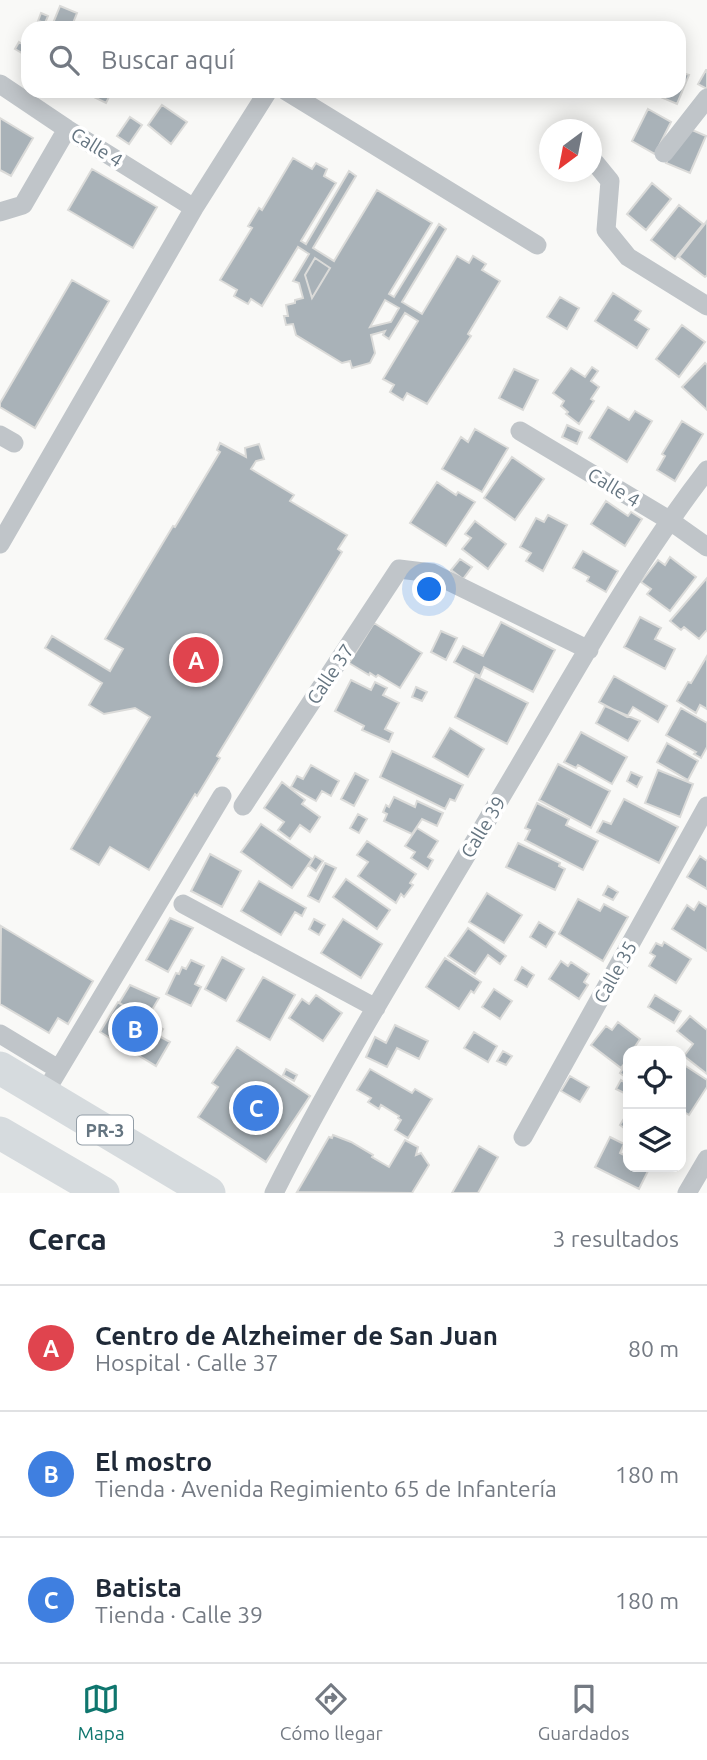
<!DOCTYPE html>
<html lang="es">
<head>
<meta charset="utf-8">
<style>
  :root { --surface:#fff; --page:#f6f6f7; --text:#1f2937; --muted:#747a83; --line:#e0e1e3; --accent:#0f766e }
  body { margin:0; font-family:Ubuntu,sans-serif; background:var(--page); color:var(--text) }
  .controls { position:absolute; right:21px; bottom:21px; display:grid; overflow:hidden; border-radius:14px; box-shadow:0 4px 18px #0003 }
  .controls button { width:63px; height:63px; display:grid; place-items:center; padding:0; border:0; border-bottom:2px solid var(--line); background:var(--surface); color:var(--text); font:35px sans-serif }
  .compass { position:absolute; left:539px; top:119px; width:63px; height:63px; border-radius:50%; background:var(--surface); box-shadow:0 4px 18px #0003; rotate:212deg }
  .you { position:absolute; left:430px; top:590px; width:24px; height:24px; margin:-18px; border:5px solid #fff; border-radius:50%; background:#1a73e8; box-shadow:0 0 0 10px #1a73e833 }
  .badge { display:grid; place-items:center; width:46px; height:46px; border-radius:50%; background:var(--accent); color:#fff; font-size:23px; font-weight:700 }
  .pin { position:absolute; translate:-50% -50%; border:4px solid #fff; box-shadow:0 2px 7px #0006 }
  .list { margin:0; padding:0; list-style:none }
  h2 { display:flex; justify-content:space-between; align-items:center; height:91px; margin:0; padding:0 28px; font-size:30px }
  h2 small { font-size:23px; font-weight:400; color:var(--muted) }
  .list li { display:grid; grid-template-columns:46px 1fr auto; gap:21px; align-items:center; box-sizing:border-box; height:126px; padding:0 28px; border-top:2px solid var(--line) }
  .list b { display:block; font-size:26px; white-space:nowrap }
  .list p { margin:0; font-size:23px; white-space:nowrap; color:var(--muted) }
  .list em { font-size:23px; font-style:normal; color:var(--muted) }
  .icon { flex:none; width:38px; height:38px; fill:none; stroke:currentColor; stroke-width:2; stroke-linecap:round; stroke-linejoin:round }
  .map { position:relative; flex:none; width:707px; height:1193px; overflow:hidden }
  .search { position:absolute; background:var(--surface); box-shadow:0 4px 18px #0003; left:21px; right:21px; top:21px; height:77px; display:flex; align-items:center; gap:18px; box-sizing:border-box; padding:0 24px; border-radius:21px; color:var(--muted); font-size:26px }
  .sheet { height:469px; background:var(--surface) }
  nav { display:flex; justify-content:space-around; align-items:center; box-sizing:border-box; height:98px; border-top:2px solid var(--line); background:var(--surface); font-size:19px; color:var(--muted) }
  nav a { display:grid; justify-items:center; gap:4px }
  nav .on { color:var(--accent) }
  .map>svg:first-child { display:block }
</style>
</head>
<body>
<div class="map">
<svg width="707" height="1193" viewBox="0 0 707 1193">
  <rect width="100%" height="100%" fill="#f9f9f7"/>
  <path fill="#a9b2b8" stroke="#dbdbd9" stroke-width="2" fill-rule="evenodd" d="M60 6 77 13 71 28H51Z
    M41 13 48 16 45 23 38 21Z
    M19 42 28 48 27 56 15 49Z
    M706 70H707V89L698 84Z
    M679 72 689 75 677 104 656 95 658 91H679Z
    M95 91H112L106 103 92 96Z
    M162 105 187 122 171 144 148 125Z
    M648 109 671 122 655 154 632 141Z
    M130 117 142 125 129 144 117 136Z
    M0 118 33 138 11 176 0 170Z
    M683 126 706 136 690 173 666 163Z
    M293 158 312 169 316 163 327 169 324 176 336 183 301 241 306 244 349 171 356 176 313 248 334 261 377 190 432 223 389 294 394 297 439 224 446 229 402 302 422 314 457 256 469 263 473 256 486 264 482 270 500 281 468 334 471 336 427 404 407 393 403 400 390 392 394 385 383 379 418 321 405 313 389 339 383 335 385 331 371 335 375 353 370 363 352 368 350 361 342 363 296 335 293 324 286 325 284 316H288L286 305 295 303V300L303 298 299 283 293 281 309 254 298 247 262 306 251 299 248 304 234 296 237 290 220 280 252 228 248 226 259 208 262 210ZM315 258 330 268 312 298 305 275ZM385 300 399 308 391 322 370 327Z
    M92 169 157 207 133 248 68 210Z
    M652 183 671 199 646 230 627 214Z
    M679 205 703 224 675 259 651 240Z
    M707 221V275L705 277 679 257Z
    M315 258 330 268 312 298 305 275Z
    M72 280 109 301 35 428 0 407V403Z
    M613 293 641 311 635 320 649 329 637 348 595 321Z
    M560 297 579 308 567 329 547 317Z
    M682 325 705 342 679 377 656 359Z
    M705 363 707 365V410L682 387Z
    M592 367 598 371 591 381 599 387 591 399 594 401 579 424 566 414 568 412 561 406 564 401 553 393 571 368 585 377Z
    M514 369 538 380 523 410 499 398Z
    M608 407 629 420 635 411 652 421 627 462 589 438Z
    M682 421 703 434 675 481 657 470 665 456 662 454Z
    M567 425 582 432 577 444 562 437Z
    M475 429 508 448 482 492 442 469 461 437 468 442Z
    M220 443 246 457 245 448 259 444 264 459 256 461 251 469 294 495 290 501 347 535 338 549 342 552 217 756 220 758 197 796 195 794 149 870 110 847 99 865 71 849 150 717 135 708 104 714 89 705 102 683 45 648 52 636 110 671 123 649 105 639 173 526 175 527 220 452 217 450Z
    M512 457 544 479 515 520 484 498Z
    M437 482 456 495 458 492 475 502 446 546 410 523Z
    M606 501 628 516 631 512 642 519 625 546 591 524Z
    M548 515 567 525 543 571 526 561 531 553 520 547 536 518 544 522Z
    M475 521 506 544 488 569 462 549 471 538 465 534Z
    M583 551 618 571 606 592 587 581 589 577 573 568Z
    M670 557 696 577 670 611 647 594 651 589 641 582 658 560 665 565Z
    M460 559 472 567 463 579 451 570Z
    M707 578V630L699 639 684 627 681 630 670 621Z
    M640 617 661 628 655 639 675 649 665 669 624 647Z
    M501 622 555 650 533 692 484 667 480 676 454 662 463 646 483 656Z
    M374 623 422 653 400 688 378 675 376 677 370 673 369 675 349 663Z
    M441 631 457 638 446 660 431 652Z
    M707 656V709L700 705 696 713 677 701 688 682 691 683Z
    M475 676 528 703 507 744 455 717Z
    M614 676 667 706 658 722 633 707 627 717 599 702Z
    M351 680 371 690 375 682 387 688 383 695 399 703 385 729 393 733 389 742 362 730 364 726 335 711Z
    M416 687 427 692 422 701 412 697Z
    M605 706 640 721 628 741 596 723Z
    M681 708 707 723V747L701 758 694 754 696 752 666 735Z
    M450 728 484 749 468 777 433 757Z
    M581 732 627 757 612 784 578 765 576 768 564 762Z
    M667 743 698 761 688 780 657 762Z
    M392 751 463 785 455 801 450 799 445 809 380 777Z
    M558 764 610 791 591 828 539 800Z
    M311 765 339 781 331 796 322 791 316 801 291 787 297 776 303 779Z
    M658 770 693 784 680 817 645 803Z
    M631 772 642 777 637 787 627 781Z
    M355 773 368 780 354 806 341 799Z
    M282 782 305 800 302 804 320 817 310 832 300 825 290 839 278 830 284 822 264 808Z
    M394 797 415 807 417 801 443 813 437 826 422 819 412 834 384 821 387 814 383 812 386 805 389 807Z
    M624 799 678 827 659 863 597 832 603 821 611 824Z
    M537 803 569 819 566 825 598 841 583 870 525 840 530 830 525 828Z
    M358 814 367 819 359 833 350 828Z
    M261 824 312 859 292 888 241 852Z
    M417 828 438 841 428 857 433 860 428 869 411 858 415 852 405 846Z
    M367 841 416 874 410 883 413 885 404 897 401 894 396 903 358 876 368 862 357 855Z
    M518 843 560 863 559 866 565 869 555 890 506 867Z
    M210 854 241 871 222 907 191 891Z
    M315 856 323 861 316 871 309 866Z
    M700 856 707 861V889L687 877Z
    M325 863 336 868 319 902 308 896Z
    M346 879 390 910 377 929 333 897Z
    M259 881 306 908 302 916 295 912 281 935 241 911Z
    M608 886 618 892 613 900 603 895Z
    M487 893 522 915 504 943 469 922Z
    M578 899 600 911 604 904 628 917 603 961 559 934Z
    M699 902 707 907V951L672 929 687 905 694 910Z
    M170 918 193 928 168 972 146 960Z
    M314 919 325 925 319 935 309 929Z
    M343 919 382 944 361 978 321 953Z
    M539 922 555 932 546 947 530 937Z
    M1 926 93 981 68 1024 58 1018 49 1033 0 1004Z
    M468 928 506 956 500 964 488 955 475 974 448 956Z
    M664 942 691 959 676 983 649 966 655 956 650 953 656 943 662 946Z
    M222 957 244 969 226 1001 205 989Z
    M445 958 481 982 474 993 471 991 459 1009 426 987Z
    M191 960 204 966 195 984 201 987 191 1006 166 994 176 973 179 974 182 967 186 969Z
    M561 961 568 966 571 962 589 974 584 982 588 985 579 999 549 979Z
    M522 967 534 975 527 987 515 980Z
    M263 977 295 995 270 1040 237 1021Z
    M130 985 159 998 146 1020 119 1003Z
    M494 989 512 1001 500 1019 482 1007Z
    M316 995 342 1013 323 1041 289 1018 302 999 309 1004Z
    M655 995 681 1011 674 1023 648 1007Z
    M118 1002 163 1029 159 1036 170 1042 156 1066 100 1032Z
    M690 1016 707 1030V1074L684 1056 693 1044 677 1031Z
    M618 1022 640 1039 632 1051H628V1061L627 1060 621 1068 591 1045 606 1026 612 1030Z
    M395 1025 428 1041 419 1059 397 1048 387 1067 366 1057 375 1037 386 1043Z
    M474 1032 497 1046 488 1062 464 1048Z
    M237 1047 310 1096 266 1162 198 1117 218 1087 212 1083Z
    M503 1051 512 1056 506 1065 497 1061Z
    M681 1063 707 1080V1087L689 1115 681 1110Z
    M624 1067 628 1070V1079L620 1073Z
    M286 1069 297 1075 294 1081 283 1075Z
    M370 1069 412 1093 415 1089 432 1099 408 1138 395 1130 401 1120 398 1118 399 1116 381 1105 379 1109 368 1102 371 1098 357 1090Z
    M570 1076 589 1087 580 1102 561 1091Z
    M621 1080 628 1085 626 1094 616 1089Z
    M628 1112V1131L620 1125Z
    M333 1135 351 1142 373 1155 372 1157 389 1167 405 1140 418 1147 416 1155 421 1153 429 1165 412 1193 297 1192 329 1137 332 1138Z
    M610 1137 624 1144 620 1153 628 1157V1167H650L639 1189 595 1167Z
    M479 1146 498 1157 478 1193H452Z"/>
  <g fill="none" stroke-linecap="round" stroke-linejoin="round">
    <path stroke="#c0c5c9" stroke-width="19" d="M0 84 67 129 194 208
      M286 91 537 245
      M664 153 707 98
      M592 159 610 181 606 230 628 257 707 306
      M0 212 23 205 67 129
      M520 431 669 520 707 547
      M0 435 14 443
      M0 544 194 208 268 91
      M243 806 399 569 432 573 589 650
      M183 904 376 1008
      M0 1034 58 1069
      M44 1094 222 796
      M523 1137 707 806
      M274 1193C341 1059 422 931 498 802 565 690 627 574 707 470
      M687 1193 707 1159"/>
    <path stroke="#d6dbde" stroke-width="33" d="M0 1068 209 1193
      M0 1133 103 1193"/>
  </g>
  <g text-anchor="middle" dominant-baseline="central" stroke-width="7" stroke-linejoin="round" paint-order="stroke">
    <rect fill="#fff" stroke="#939ea7" stroke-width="2" x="77" y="1115.5" width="56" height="29" rx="5"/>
    <g font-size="18" font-weight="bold" fill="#657581">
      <text x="105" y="1130">PR-3</text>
    </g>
    <g font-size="19" fill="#657581" stroke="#fff">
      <text transform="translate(97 147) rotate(32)">Calle 4</text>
      <text transform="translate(614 487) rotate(31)">Calle 4</text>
      <text transform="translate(330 674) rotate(-56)">Calle 37</text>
      <text transform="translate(483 827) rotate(-59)">Calle 39</text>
      <text transform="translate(615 972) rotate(-61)">Calle 35</text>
    </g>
  </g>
</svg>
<div class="controls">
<button><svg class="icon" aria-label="locate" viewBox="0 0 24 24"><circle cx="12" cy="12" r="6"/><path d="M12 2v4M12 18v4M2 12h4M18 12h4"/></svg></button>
<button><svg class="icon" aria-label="layers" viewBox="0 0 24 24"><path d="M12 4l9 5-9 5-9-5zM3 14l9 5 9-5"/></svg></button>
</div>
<svg class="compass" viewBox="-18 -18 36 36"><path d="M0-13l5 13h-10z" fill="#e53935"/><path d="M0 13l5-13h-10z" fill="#747a83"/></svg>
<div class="you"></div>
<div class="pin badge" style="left:196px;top:660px;background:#e0444e">A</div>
<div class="pin badge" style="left:135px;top:1029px;background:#3f7fe0">B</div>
<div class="pin badge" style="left:256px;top:1108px;background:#3f7fe0">C</div>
<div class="search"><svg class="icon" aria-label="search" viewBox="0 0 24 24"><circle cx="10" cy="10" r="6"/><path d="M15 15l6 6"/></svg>Buscar aquí</div>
</div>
<section class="sheet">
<h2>Cerca<small>3 resultados</small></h2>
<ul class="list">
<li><span class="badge" style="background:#e0444e">A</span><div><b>Centro de Alzheimer de San Juan</b><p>Hospital · Calle 37</p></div><em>80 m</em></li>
<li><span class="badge" style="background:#3f7fe0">B</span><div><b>El mostro</b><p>Tienda · Avenida Regimiento 65 de Infantería</p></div><em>180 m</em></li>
<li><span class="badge" style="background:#3f7fe0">C</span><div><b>Batista</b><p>Tienda · Calle 39</p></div><em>180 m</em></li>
</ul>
</section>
<nav>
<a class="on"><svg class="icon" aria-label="map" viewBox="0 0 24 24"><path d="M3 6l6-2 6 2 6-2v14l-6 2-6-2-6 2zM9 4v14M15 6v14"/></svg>Mapa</a>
<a><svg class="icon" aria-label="directions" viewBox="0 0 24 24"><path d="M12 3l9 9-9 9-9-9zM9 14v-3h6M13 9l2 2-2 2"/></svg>Cómo llegar</a>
<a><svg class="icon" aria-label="saved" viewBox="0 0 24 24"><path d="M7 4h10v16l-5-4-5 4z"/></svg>Guardados</a>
</nav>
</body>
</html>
